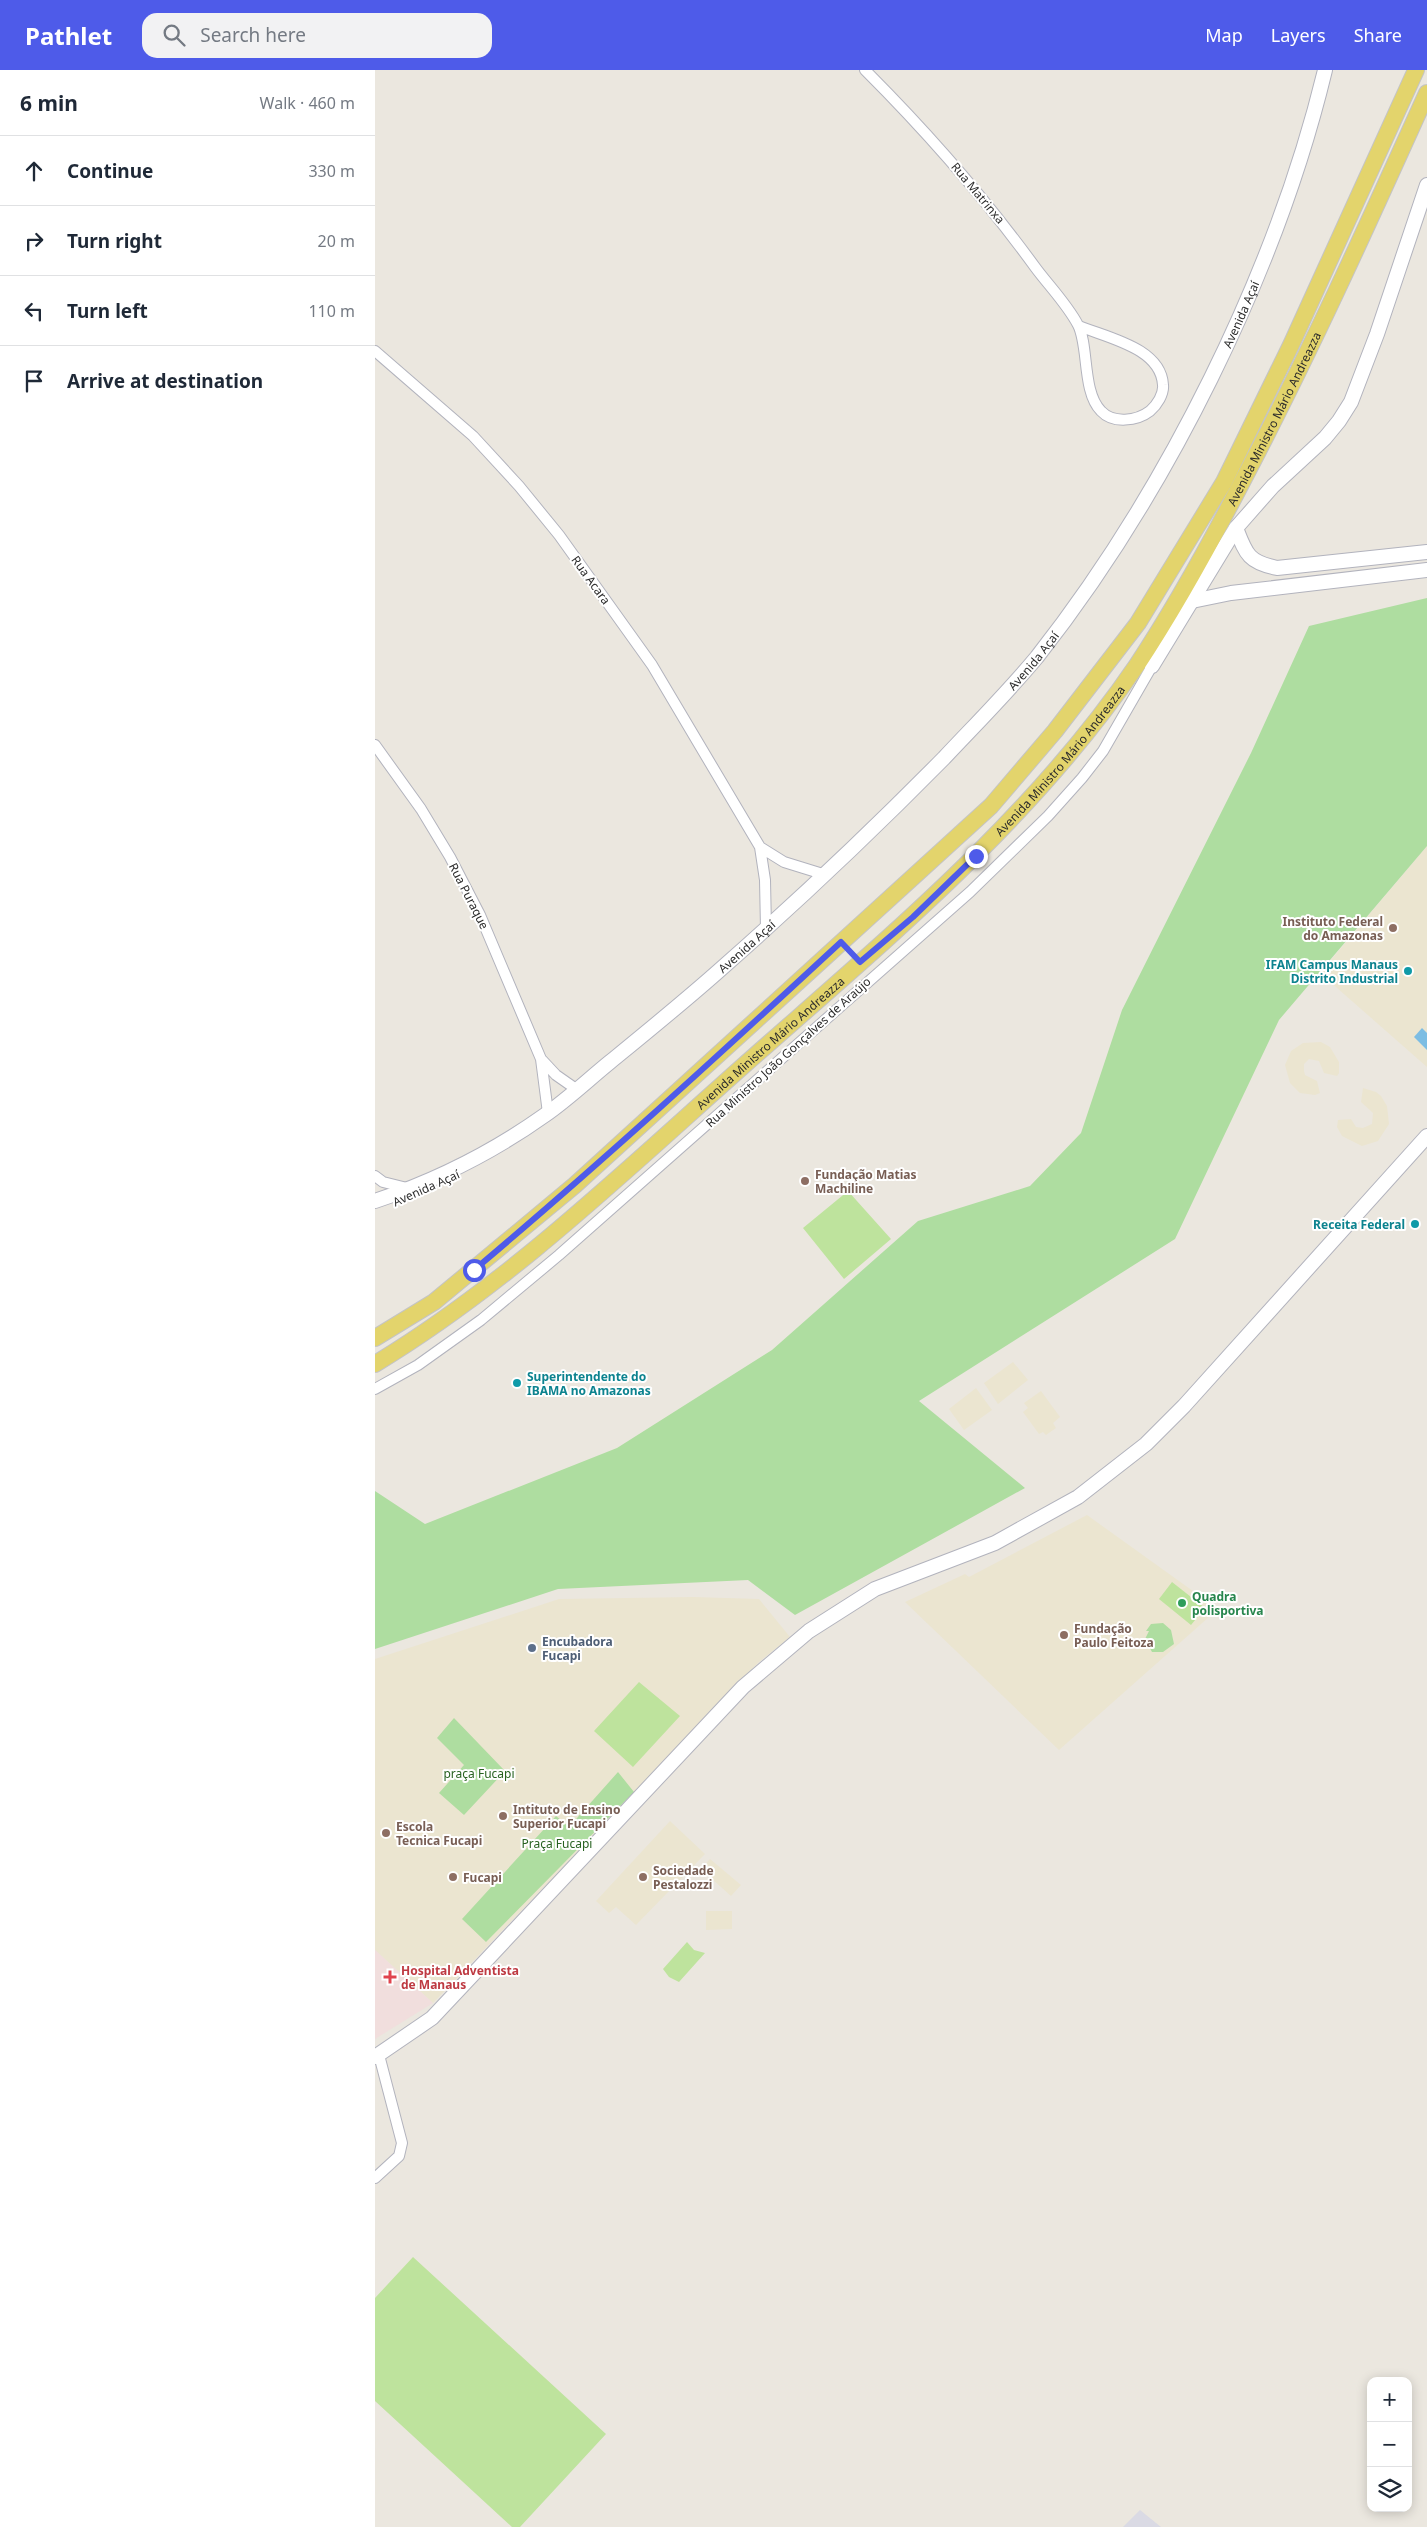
<!DOCTYPE html>
<html lang="en">
<head>
<meta charset="utf-8">
<style>
  :root { --surface:#fff; --page:#f2f2f3; --text:#1f2937; --muted:#747a83; --line:#e0e1e3; --accent:#4e5be9 }
  body { margin:0; font-family:"Noto Sans",sans-serif; background:var(--page); color:var(--text) }
  .controls { position:absolute; right:15px; bottom:15px; display:grid; overflow:hidden; border-radius:10px; box-shadow:0 2px 12px #0003 }
  .controls button { width:45px; height:45px; display:grid; place-items:center; padding:0; border:0; border-bottom:1px solid var(--line); background:var(--surface); color:var(--text); font:25px sans-serif }
  .stop { position:absolute; width:15px; height:15px; margin:-11px; border:4px solid #4e5be9; border-radius:50%; background:#fff }
  .stop.end { background:#4e5be9; border-color:#fff; box-shadow:0 1px 5px #0008 }
  .list { margin:0; padding:0; list-style:none }
  h2 { display:flex; justify-content:space-between; align-items:center; height:65px; margin:0; padding:0 20px; font-size:21px }
  h2 small { font-size:16px; font-weight:400; color:var(--muted) }
  .list li { display:grid; grid-template-columns:32px 1fr auto; gap:15px; align-items:center; box-sizing:border-box; height:70px; padding:0 20px; border-top:1px solid var(--line) }
  .list b { display:block; font-size:19px; white-space:nowrap }
  .list em { font-size:16px; font-style:normal; color:var(--muted) }
  .icon { flex:none; width:28px; height:28px; fill:none; stroke:currentColor; stroke-width:2; stroke-linecap:round; stroke-linejoin:round }
  .map { position:relative; flex:none; width:1052px; height:2457px; overflow:hidden }
  header { display:flex; align-items:center; gap:30px; box-sizing:border-box; height:70px; padding:0 25px; background:var(--accent); color:#fff }
  header strong { font-size:24px }
  nav { display:flex; gap:28px; margin-inline-start:auto; font-size:18px }
  .search { width:350px; height:45px; background:var(--page); display:flex; align-items:center; gap:12px; box-sizing:border-box; padding:0 18px; border-radius:15px; color:var(--muted); font-size:19px }
  main { display:flex }
  aside { flex:1; background:var(--surface) }
  .map>svg:first-child { display:block }
</style>
</head>
<body>
<header>
<strong>Pathlet</strong>
<div class="search"><svg class="icon" aria-label="search" viewBox="0 0 24 24"><circle cx="10" cy="10" r="6"/><path d="M15 15l6 6"/></svg>Search here</div>
<nav><a>Map</a><a>Layers</a><a>Share</a></nav>
</header>
<main>
<aside>
<h2>6 min<small>Walk · 460 m</small></h2>
<ul class="list">
<li><svg class="icon" aria-label="ahead" viewBox="0 0 24 24"><path d="M12 20V5M6 11l6-6 6 6"/></svg><div><b>Continue</b></div><em>330 m</em></li>
<li><svg class="icon" aria-label="right" viewBox="0 0 24 24"><path d="M7 20v-9h11M14 6l5 5-5 5"/></svg><div><b>Turn right</b></div><em>20 m</em></li>
<li><svg class="icon" aria-label="left" viewBox="0 0 24 24"><path d="M17 20v-9H6M10 6l-5 5 5 5"/></svg><div><b>Turn left</b></div><em>110 m</em></li>
<li><svg class="icon" aria-label="arrive" viewBox="0 0 24 24"><path d="M6 21V4h12l-3 4 3 4H6"/></svg><div><b>Arrive at destination</b></div></li>
</ul>
</aside>
<div class="map">
<svg width="1052" height="2457" viewBox="0 0 1052 2457">
  <rect width="100%" height="100%" fill="#ebe7df"/>
  <path fill="#ebe5d0" d="M1052 776V997L945 903Z
    M946 972 955 977 964 992V1003L962 1006 949 1003 944 991 934 989 929 994V1001L930 1005 942 1011 945 1023 940 1025 925 1023 915 1013 910 995 916 981 928 973Z
    M988 1018 1001 1022 1006 1026 1012 1036 1014 1054 1003 1071 987 1076 967 1066 962 1057 963 1050 976 1049 981 1057 988 1058 997 1054 998 1043 986 1032Z
    M638 1292 653 1310 623 1334 609 1313Z
    M601 1318 617 1340 589 1360 574 1339Z
    M666 1321 685 1347 678 1353 681 1358 671 1365 668 1362 664 1364 648 1342 653 1338 649 1333Z
    M712 1445 843 1539 684 1680 530 1532 590 1504 594 1507Z
    M319 1527 384 1529 415 1567 384 1592 58 1933 0 1880V1589L184 1529Z
    M295 1751 330 1784 261 1855 241 1837 234 1843 221 1831Z
    M335 1789 366 1815 356 1826 326 1799Z
    M331 1841H357V1859L331 1860Z"/>
  <path fill="#f1dedd" d="M0 1880 58 1933 0 1969Z"/>
  <path fill="#dadae4" d="M765 2440 786 2457H748Z"/>
  <path fill="#aedda0" d="M1052 528V776L904 950 800 1169 544 1331 650 1418 420 1545 373 1510 183 1519 0 1579V1421L50 1454 242 1378 397 1280 543 1151 655 1116 706 1063 747 940 876 683 934 556Z
    M788 1553 796 1560 799 1574 788 1582H777L770 1569 774 1561H771L776 1554Z
    M79 1648 130 1701 89 1745 64 1723 89 1695 62 1668Z
    M243 1702 259 1722 111 1872 87 1849 181 1746 194 1757Z"/>
  <path fill="#bee39d" d="M473 1121 516 1169 469 1209 428 1158Z
    M797 1512 830 1538 816 1555 784 1529Z
    M264 1612 305 1646 258 1697 219 1661Z
    M312 1872 319 1880 330 1883 304 1912 294 1907 288 1899Z
    M38 2187 231 2364 145 2457H137L0 2331V2228Z"/>
  <path fill="#7cbde3" d="M1047 958 1052 963V980L1039 967Z"/>
  <g fill="none" stroke-linecap="round" stroke-linejoin="round">
    <g stroke="#b2b3bd" stroke-width="12">
      <path id="street" d="M490 0C552 62 609 127 660 197 674 216 692 234 703 255 714 276 707 322 726 341 738 354 762 351 775 341 782 335 789 324 788 315 786 278 733 268 704 256
        M0 281 98 366 144 416 184 465 277 595 385 777 390 810 391 859
        M0 675 46 739 75 787 105 845 166 989 173 1043
        M385 777 409 792 451 805
        M167 990 181 1005 201 1019
        M0 1106 8 1112 36 1119
        M0 1319 43 1295 106 1250 184 1185 595 822 673 746 707 708 728 681 777 596
        M0 2108 24 2086 27 2073 4 1985"/>
    </g>
    <g stroke="#b2b3bd" stroke-width="16">
      <g id="secondary">
        <path d="M861 458C871 484 873 492 902 498L1052 482"/>
        <path d="M817 531 856 523 1052 500"/>
        <path d="M777 596 861 458 898 416 950 368 964 351 976 332 1002 264 1052 115"/>
        <path id="s1" d="M0 1131C60 1111 118 1082 170 1045 193 1029 214 1009 235 992 273 961 310 931 347 898 423 831 497 761 569 688 600 655 633 622 662 587 791 423 901 203 950 0"/>
        <path d="M0 1987 57 1948 368 1617 434 1561 500 1519 620 1473 703 1427 771 1374 809 1336 1052 1066"/>
      </g>
    </g>
    <g stroke="#c4c4c4" stroke-width="18">
      <g id="primary">
        <path d="M0 1268 59 1232 200 1115 616 736 680 661 763 553 849 412 916 275 1041 0"/>
        <path id="s2" d="M0 1294C134 1213 250 1101 367 997 508 872 655 752 762 595 801 536 835 474 867 412 934 285 993 154 1052 23"/>
      </g>
    </g>
    <use href="#street" stroke="#fff" stroke-width="10"/>
    <use href="#secondary" stroke="#fff" stroke-width="14"/>
    <use href="#primary" stroke="#e3d46c" stroke-width="16"/>
  </g>
  <g fill="none" stroke-linecap="round" stroke-linejoin="round">
    <path stroke="#4e5be9" stroke-width="6" d="M99 1200C225 1094 345 984 466 872L485 892 538 847 601 786"/>
  </g>
  <g fill="#8d6e63" stroke="#fff" stroke-width="2">
    <circle cx="1018" cy="858" r="5"/>
    <circle cx="430" cy="1111" r="5"/>
    <circle cx="689" cy="1565" r="5"/>
    <circle cx="128" cy="1746" r="5"/>
    <circle cx="11" cy="1763" r="5"/>
    <circle cx="78" cy="1807" r="5"/>
    <circle cx="268" cy="1807" r="5"/>
  </g>
  <g fill="#0f9aa8" stroke="#fff" stroke-width="2">
    <circle cx="1033" cy="901" r="5"/>
    <circle cx="1040" cy="1154" r="5"/>
    <circle cx="142" cy="1313" r="5"/>
  </g>
  <circle fill="#2e9e5b" stroke="#fff" stroke-width="2" cx="807" cy="1533" r="5"/>
  <circle fill="#5c6f8a" stroke="#fff" stroke-width="2" cx="157" cy="1578" r="5"/>
  <path fill="#e0444e" stroke="#fff" stroke-width="2" d="M12.5 1899.5h5v5h5v5h-5v5h-5v-5h-5v-5h5z"/>
  <g text-anchor="middle" dominant-baseline="central" stroke-width="4" stroke-linejoin="round" paint-order="stroke">
    <g font-size="12" fill="#2b2b2b" stroke="#fff">
      <text transform="translate(603 123) rotate(50)">Rua Matrinxa</text>
      <text stroke="none"><textPath href="#s1" startOffset="1264">Avenida Açaí</textPath></text>
      <text stroke="none"><textPath href="#s2" startOffset="1320">Avenida Ministro Mário Andreazza</textPath></text>
      <text transform="translate(216 510) rotate(54)">Rua Acara</text>
      <text stroke="none"><textPath href="#s1" startOffset="859">Avenida Açaí</textPath></text>
      <text stroke="none"><textPath href="#s2" startOffset="915">Avenida Ministro Mário Andreazza</textPath></text>
      <text transform="translate(94 826) rotate(63)">Rua Puraque</text>
      <text stroke="none"><textPath href="#s1" startOffset="454">Avenida Açaí</textPath></text>
      <text stroke="none"><textPath href="#s2" startOffset="510">Avenida Ministro Mário Andreazza</textPath></text>
      <text transform="translate(413 982) rotate(-42)">Rua Ministro João Gonçalves de Araújo</text>
      <text transform="translate(51 1118) rotate(-24)">Avenida Açaí</text>
    </g>
    <g font-size="12" font-weight="bold" fill="#785e54" stroke="#fff" text-anchor="start">
      <text x="1008" y="851" text-anchor="end">Instituto Federal<tspan x="1008" dy="14">do Amazonas</tspan></text>
      <text x="440" y="1104">Fundação Matias<tspan x="440" dy="14">Machiline</tspan></text>
      <text x="699" y="1558">Fundação<tspan x="699" dy="14">Paulo Feitoza</tspan></text>
      <text x="138" y="1739">Intituto de Ensino<tspan x="138" dy="14">Superior Fucapi</tspan></text>
      <text x="21" y="1756">Escola<tspan x="21" dy="14">Tecnica Fucapi</tspan></text>
      <text x="278" y="1800">Sociedade<tspan x="278" dy="14">Pestalozzi</tspan></text>
      <text x="88" y="1807">Fucapi</text>
    </g>
    <g font-size="12" font-weight="bold" fill="#0d838f" stroke="#fff" text-anchor="end">
      <text x="1023" y="894">IFAM Campus Manaus<tspan x="1023" dy="14">Distrito Industrial</tspan></text>
      <text x="1030" y="1154">Receita Federal</text>
      <text x="152" y="1306" text-anchor="start">Superintendente do<tspan x="152" dy="14">IBAMA no Amazonas</tspan></text>
    </g>
    <g font-size="12" font-weight="bold" fill="#27864d" stroke="#fff" text-anchor="start">
      <text x="817" y="1526">Quadra<tspan x="817" dy="14">polisportiva</tspan></text>
    </g>
    <g font-size="12" font-weight="bold" fill="#4e5e75" stroke="#fff" text-anchor="start">
      <text x="167" y="1571">Encubadora<tspan x="167" dy="14">Fucapi</tspan></text>
    </g>
    <g font-size="12" fill="#286221" stroke="#fff">
      <text x="104" y="1703">praça Fucapi</text>
      <text x="182" y="1773">Praça Fucapi</text>
    </g>
    <g font-size="12" font-weight="bold" fill="#be3a42" stroke="#fff" text-anchor="start">
      <text x="26" y="1900">Hospital Adventista<tspan x="26" dy="14">de Manaus</tspan></text>
    </g>
  </g>
</svg>
<div class="controls">
<button>+</button>
<button>−</button>
<button><svg class="icon" aria-label="layers" viewBox="0 0 24 24"><path d="M12 4l9 5-9 5-9-5zM3 14l9 5 9-5"/></svg></button>
</div>
<div class="stop" style="left:99px;top:1200px"></div>
<div class="stop end" style="left:601px;top:786px"></div>
</div>
</main>
</body>
</html>
